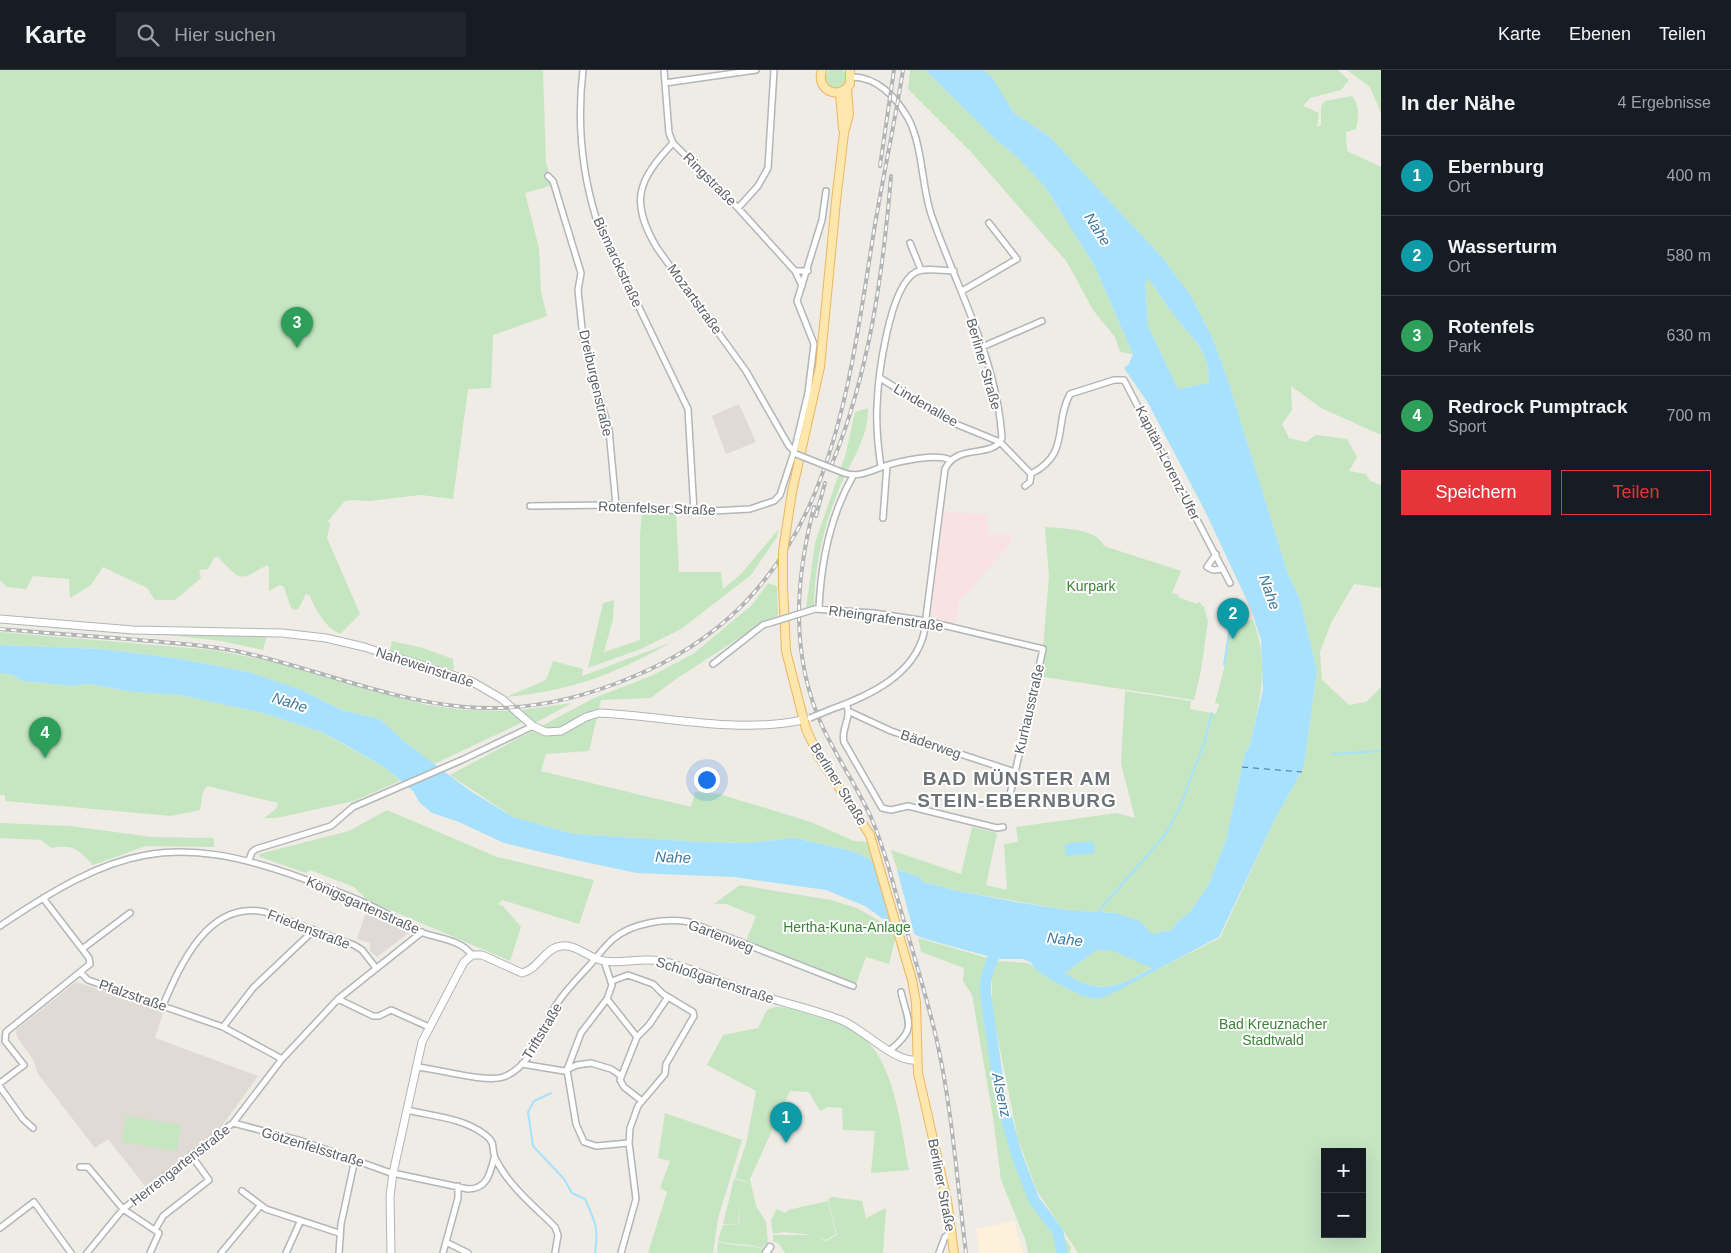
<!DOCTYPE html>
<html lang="de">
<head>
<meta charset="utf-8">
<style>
  :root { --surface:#171b24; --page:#20242c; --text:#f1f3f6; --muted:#9ea1a6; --line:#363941; --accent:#e5353b }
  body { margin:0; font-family:Helvetica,sans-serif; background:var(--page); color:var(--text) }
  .controls { position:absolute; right:15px; bottom:15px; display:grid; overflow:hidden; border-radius:0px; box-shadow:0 5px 20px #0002 }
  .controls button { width:45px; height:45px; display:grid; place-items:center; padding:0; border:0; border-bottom:1px solid var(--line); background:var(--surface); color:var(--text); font:25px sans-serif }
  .you { position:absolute; left:706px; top:709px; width:18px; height:18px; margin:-12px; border:4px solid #fff; border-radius:50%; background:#1a73e8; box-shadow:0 0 0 8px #1a73e833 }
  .badge { display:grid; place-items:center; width:32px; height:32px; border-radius:50%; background:var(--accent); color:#fff; font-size:16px; font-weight:700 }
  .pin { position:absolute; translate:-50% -41px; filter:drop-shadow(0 1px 2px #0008) }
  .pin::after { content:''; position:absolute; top:26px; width:18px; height:15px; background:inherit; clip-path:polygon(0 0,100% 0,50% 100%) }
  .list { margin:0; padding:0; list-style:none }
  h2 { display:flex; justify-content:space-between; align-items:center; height:65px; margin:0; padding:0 20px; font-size:21px }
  h2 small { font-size:16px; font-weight:400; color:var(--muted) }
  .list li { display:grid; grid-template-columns:32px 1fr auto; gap:15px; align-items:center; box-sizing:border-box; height:80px; padding:0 20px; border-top:1px solid var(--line) }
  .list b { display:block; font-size:19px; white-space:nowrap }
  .list p { margin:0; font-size:16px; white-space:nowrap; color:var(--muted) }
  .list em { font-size:16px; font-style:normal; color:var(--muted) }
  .actions { display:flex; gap:10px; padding:15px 20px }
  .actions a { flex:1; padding:11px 0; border:1px solid var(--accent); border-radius:0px; text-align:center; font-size:18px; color:var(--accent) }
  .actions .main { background:var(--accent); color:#fff }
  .icon { flex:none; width:28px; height:28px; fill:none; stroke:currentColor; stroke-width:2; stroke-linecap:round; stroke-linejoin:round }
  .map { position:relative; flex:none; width:1381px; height:1183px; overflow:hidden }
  header { display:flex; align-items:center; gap:30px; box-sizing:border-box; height:70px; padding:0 25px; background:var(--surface); border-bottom:1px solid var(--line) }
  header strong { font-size:24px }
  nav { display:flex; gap:28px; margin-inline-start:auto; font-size:18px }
  .search { width:350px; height:45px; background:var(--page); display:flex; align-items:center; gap:12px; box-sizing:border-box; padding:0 18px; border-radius:0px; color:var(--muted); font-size:19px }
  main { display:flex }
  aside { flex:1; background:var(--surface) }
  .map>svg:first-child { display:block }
</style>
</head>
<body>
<header>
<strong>Karte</strong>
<div class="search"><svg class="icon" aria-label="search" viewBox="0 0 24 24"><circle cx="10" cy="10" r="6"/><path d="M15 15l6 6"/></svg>Hier suchen</div>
<nav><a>Karte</a><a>Ebenen</a><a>Teilen</a></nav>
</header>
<main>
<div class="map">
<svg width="1381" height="1183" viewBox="0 0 1381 1183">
  <rect width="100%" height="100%" fill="#efebe5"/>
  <path fill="#fdf1dc" d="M1014 1151 1023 1183H979L976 1159Z"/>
  <path fill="#dfdad3" d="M739 334 756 372 726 384 712 346Z
    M367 839 411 861 377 887 370 881V873L357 869Z
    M76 912 164 940 155 968 258 1006 219 1060 145 1116 108 1069 95 1078 38 1004 34 991 17 967 16 960Z"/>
  <path fill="#fbe2e2" d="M943 442 987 444 989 465 1010 464 1011 472 962 529H959L956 554 934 548 931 544Z"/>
  <path fill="#c6e6c2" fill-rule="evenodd" d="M825 9a11 11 0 1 1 22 0a11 11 0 1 1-22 0Z
    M0 0H543L546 93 553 115 525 123 539 178 541 222 547 246 493 265 491 318 468 319 453 429 421 425 369 431 352 430 345 431 328 451 330 454 327 468 360 544 340 564C326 558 316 541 310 526L306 524 299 538 295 540 291 538 284 517 280 515 269 521V498L267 495C237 512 242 511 218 487L214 488 208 499 199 500 201 508 175 530H155L147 518 103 497 91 515 70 528 69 509 33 506 26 519 7 517 0 510Z
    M910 0H925L994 68 1017 87 1045 117 1094 195 1133 284 1120 282 1115 267 1093 240 1067 192 970 81 908 19Z
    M983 0H1338L1349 10 1341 20 1310 28 1303 36 1319 43 1317 57 1321 55V36L1325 31 1352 26C1360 37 1359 46 1356 59L1346 62 1347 81 1381 97V365L1321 338 1291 316 1292 340 1282 354 1289 368 1306 372 1316 365 1347 369 1357 387 1349 401 1366 404 1370 411 1381 415V518L1354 514 1331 553 1320 582 1322 610 1349 635 1366 632 1381 617V1183H1078L1037 1121 1018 1069 992 940V900L998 891 1028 893 1056 913 1082 926 1099 929 1220 868 1274 751 1300 704 1304 695 1317 601 1300 529 1288 504 1227 307 1212 267 1191 226 1162 187 1049 66 1014 43 992 7ZM1325 1082H1362V1164H1325Z
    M1347 0H1381V43L1370 17Z
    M1149 209C1158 221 1165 234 1174 245 1193 271 1209 277 1209 313L1178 319 1148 256 1145 211Z
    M868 338C869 369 847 397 837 424 823 459 814 499 814 537L806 538 815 473 846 383 855 342Z
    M642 441 676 442 679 502H721L723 519 740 505 778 460 777 467 751 505 681 559 641 579 588 598 603 533 614 530 613 549 604 582 640 570V466Z
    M1045 457C1063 459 1095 457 1104 476L1181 501 1172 523 1179 525 1178 527 1197 534 1198 531 1204 537 1208 551 1201 600 1194 630 1037 606 1043 579 1049 506Z
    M768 513 777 516 778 546 765 551 673 611 651 628 601 630 589 681 546 684 541 701 691 737 695 722 719 724 811 752 854 771 867 772 873 791 852 781 796 768 749 773 701 772 574 764 513 747 450 705 594 628 651 606 693 584 752 535Z
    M1253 549C1270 596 1260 631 1249 677L1245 683 1226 770 1208 816 1190 842 1177 852 1172 860 1152 864 1140 851 1116 843 1066 840 958 821 923 812 919 807 897 799 891 780 961 804 972 757 997 763 986 815 1007 820 1004 774 1018 772 1016 757 1117 743 1135 748 1121 694 1125 621 1191 631 1190 639 1216 644 1219 634 1215 633 1225 595 1230 558Z
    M0 562 214 580 275 592 427 635 466 640 509 641 523 652 434 694 406 673 380 649 341 640 302 620 249 602 175 588 101 579 0 575Z
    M168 565H267L263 580 221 571Z
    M392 571 423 578 453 589 454 600 390 582Z
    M670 573C610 606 574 620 506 627L546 610 553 591 583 599 582 606Z
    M0 603 10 604 22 611 71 616 90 614 132 622 180 625 263 643 321 662 384 697 400 711 354 731 276 748H264L276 739 278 733 207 716 203 722 200 740 171 746 5 731V725H0Z
    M572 633 535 653 521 640Z
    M387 740 497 787 594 810 579 854 502 830 498 834 503 836 521 857 510 891 367 830 354 817 310 800 306 803 260 787 259 784 349 761Z
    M0 753 70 756 152 767 214 768V777L146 776 93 795C78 779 73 774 51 778L41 770 0 768Z
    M740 815 831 830 857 838 892 858 895 870 889 894 866 887 856 914 746 871 756 846 726 834H714Z
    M918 868 995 890C978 928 1017 1079 1035 1120 1043 1140 1059 1159 1071 1177L1069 1183H1028L1025 1169 1001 1110 993 1047 972 925 963 911 964 898 921 882Z
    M1097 880 1113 881 1153 897C1119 917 1100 926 1065 903Z
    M775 937C789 936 806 943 819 947 831 951 844 955 855 961 895 986 901 1058 909 1100L871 1103 875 1061 843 1060 842 1038 828 1037 820 1041 809 1022 790 1021 750 1109 756 1136 766 1152 768 1173 762 1178C747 1173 733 1175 718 1171L723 1155H739L740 1133 738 1155 723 1154 734 1109 747 1112 746 1115 748 1112 735 1108 747 1070 756 1021 707 995 723 965 758 958 767 940Z
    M665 1043 742 1070 718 1148 713 1183H648L667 1122 660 1118 670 1091 658 1088Z
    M126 1046 181 1055 177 1081 122 1072Z
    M832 1127 862 1131 866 1148 886 1138 883 1183H785L779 1174 773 1171V1165H812L784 1162 773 1164 771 1150 777 1139 786 1143 788 1140 828 1131 836 1164 826 1170 817 1167 826 1171 837 1165 828 1129Z
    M718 1172C734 1176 748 1175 764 1179L762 1183H717Z"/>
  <path fill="#a7e1fd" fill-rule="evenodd" d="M925 0H983L992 7 1014 43 1049 66 1162 187 1191 226 1212 267 1227 307 1288 504 1300 529 1317 601 1304 695 1300 704 1274 751 1219 867 1115 922 1099 929 1082 926 1056 913 1036 900 1030 892 1023 889H998L922 868 883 849 865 836 826 820 734 807 637 803 566 788 504 773 459 752 432 743 420 733 413 721 384 697 342 673 321 662 263 643 180 625 132 622 90 614 71 616 22 611 10 604 0 603V575L101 579 175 588 249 602 302 620 341 640 380 649 406 673 472 722 513 747 574 764 701 772 749 773 795 768 852 781 873 791 919 807 923 812 958 821 1016 832 1066 840 1116 843 1140 851 1152 864 1172 860 1177 852 1190 842 1208 816 1226 770 1245 683 1249 677 1263 620 1261 570 1251 539 1205 441 1148 333 1124 298 1129 294 1133 284 1094 195 1045 117 1017 87 994 68ZM1149 210C1158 221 1165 234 1174 245 1193 271 1209 277 1209 313L1178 319 1148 256 1145 211ZM1097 880 1113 881 1152 898C1119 917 1100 926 1065 903Z
    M1093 771 1095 783 1066 786 1065 774Z"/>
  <path fill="#efebe5" d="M873 788 896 796 915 867 892 856Z"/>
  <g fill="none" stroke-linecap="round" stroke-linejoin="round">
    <path stroke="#a7e1fd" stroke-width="2" d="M1224 595 1229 563 1236 557
      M1333 684 1381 681
      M1098 842 1165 765 1179 739 1204 674 1212 643
      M551 1023 534 1031 528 1042 533 1076 564 1109 572 1123 585 1129C595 1151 599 1159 595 1183"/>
    <path stroke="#a7e1fd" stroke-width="11" d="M1002 875C991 888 986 903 985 920L1000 1025 1017 1086 1034 1130 1058 1162 1062 1183"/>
    <path stroke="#3e779e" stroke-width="1" stroke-dasharray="6 5" stroke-linecap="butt" d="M1242 697 1302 702"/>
    <g stroke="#b2b6b9" stroke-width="8">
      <path id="minor" d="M583 0C577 51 581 99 596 148L688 339 694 442
        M664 0 669 63 673 73 738 138 795 201
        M665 13 756 0
        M673 73C638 110 629 131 657 178L746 301 789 376 796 383
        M548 106 553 111 581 203 578 220 583 268 609 360 616 435
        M738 138 758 116 768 98 774 0
        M910 173 921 200
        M802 216 795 201H808
        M962 221 1017 189 989 153
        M982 277 1042 251
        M880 308 951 352 1000 372 1031 404 1030 412 1025 416
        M881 397C878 377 876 356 877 336 878 307 889 216 916 202 925 197 943 201 954 201
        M844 403C859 408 870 401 885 396 900 391 937 383 950 390
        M1031 404C1071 383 1053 356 1070 324L1114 310H1124L1230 513
        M530 436 609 435 694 442 750 439 774 431 780 425 794 382 808 323 814 274 797 231 822 150 826 121
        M883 448 887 395
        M1216 484 1207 497 1213 500 1223 499
        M819 538C821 493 830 446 853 406
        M815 539 874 543 926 551 1043 579 1009 729
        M713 594 763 555 773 552
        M846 634C853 647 840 659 844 672L882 738 891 740 908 736 997 758 1003 757
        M832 639C869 626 914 605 924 563L945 399C958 372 992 390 1002 368 997 288 956 217 931 144 921 113 923 76 908 48 896 27 877 7 852 7
        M850 642 891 661 1015 702
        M249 790 252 782 256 779 331 756 353 737 464 689 533 656
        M0 856C114 779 171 760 304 809 339 822 376 835 407 856 426 869 457 865 472 885
        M82 879 130 843
        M604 891 612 915 607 929 581 963 567 1000 576 1054 584 1072 596 1076 629 1073
        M81 903 88 910 223 957 282 989
        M612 911 628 905 653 914 663 924 693 942 694 946 666 994 665 1004 638 1036 630 1058 629 1073 636 1129 621 1183
        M338 929 373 946H379L391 940 429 957
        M607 929 637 967 620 1010 624 1017 642 1031
        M163 935C181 893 209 830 265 842L354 875 362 880 376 898
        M223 957 253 918 314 860
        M637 967 649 955 668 927
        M889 981C918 958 908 953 901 922
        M522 994 564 1001 577 995 591 993 611 999 620 1005
        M417 997C438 999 486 1013 503 1007 532 997 542 959 556 935 565 921 577 909 588 897 596 888 604 877 613 869 632 853 665 848 689 852L853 916
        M0 1013 24 995 5 971 6 962 90 894 89 888 43 828
        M0 1017 23 1049 33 1058
        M407 1040C432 1046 463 1048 484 1064 498 1074 490 1079 496 1090 510 1117 533 1135 555 1157L558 1165 555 1183
        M233 1053 302 1071 388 1102 468 1119C487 1119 490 1104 494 1088
        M80 1097H88L123 1139 159 1163 150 1183
        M242 1121 266 1139 339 1163
        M0 1158 34 1132 71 1183
        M155 1160 163 1146 209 1110 191 1085
        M446 1172 468 1183
        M87 1183 123 1139 233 1053 282 989 338 929 422 862
        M221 1183 260 1136
        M286 1183 300 1152
        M339 1183 341 1154 355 1089
        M443 1183 458 1128V1116
        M939 1183 945 1167 952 1162"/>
    </g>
    <g stroke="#b2b6b9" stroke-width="9">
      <path id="tertiary" d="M766 1183 770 1177"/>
    </g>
    <g stroke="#b1b5b9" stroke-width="9">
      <path id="secondary" d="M0 549 133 560 282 563 326 568 364 577 471 611 502 629 533 656 546 662 561 661 586 647 599 643C667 646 736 664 803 650
        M391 1183 390 1126 393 1103 422 972 464 892 472 885H482L522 903C538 900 545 877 562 876 576 874 590 889 604 891 623 894 642 887 661 891 691 897 718 912 747 921 778 932 811 938 841 950 864 959 894 993 917 990"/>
    </g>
    <g stroke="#eeb65f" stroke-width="10">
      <path id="primary" d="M822 0C815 20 839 31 850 14V0
        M840 23 843 59
        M792 422 820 297 836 131 844 63 849 45 847 19
        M783 516 786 581 806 659 819 687 870 765 912 910 916 932 918 1003 947 1130 954 1183"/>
    </g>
    <use href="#minor" stroke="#fff" stroke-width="5"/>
    <use href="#tertiary" stroke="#fff" stroke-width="6"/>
    <use href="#secondary" stroke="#fff" stroke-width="7"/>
    <use href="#primary" stroke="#fde7ac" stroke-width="8"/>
    <g stroke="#b3b4b5" stroke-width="4">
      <path id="rail" d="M880 96 894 0
        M831 396C869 305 883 204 891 106
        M814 437C795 511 790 586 823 658 837 687 855 714 869 743 878 762 884 782 890 802 905 857 923 912 936 967 952 1037 957 1111 966 1183
        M816 446 825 413
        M0 559C54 564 108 567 162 572 186 574 211 576 236 581 312 597 387 630 465 637 523 642 577 630 630 608 821 531 844 354 872 173 881 115 894 58 903 0"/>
    </g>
    <use href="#rail" stroke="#fff" stroke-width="2" stroke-dasharray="5.5" stroke-linecap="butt"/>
    <g stroke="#b2b6b9" stroke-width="8" stroke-linecap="butt">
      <path id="minor-bridge" d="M796 384 844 403
        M773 552 815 539
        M810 648 832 639"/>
    </g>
    <g stroke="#eeb65f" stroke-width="10" stroke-linecap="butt">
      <path id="primary-bridge" d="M783 516V481L792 422"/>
    </g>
    <use href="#minor-bridge" stroke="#fff" stroke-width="5"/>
    <use href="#primary-bridge" stroke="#fde7ac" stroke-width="8"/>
  </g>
  <g text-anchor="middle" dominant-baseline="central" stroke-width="4" stroke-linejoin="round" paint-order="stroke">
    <g font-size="14" fill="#5d6165" stroke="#fff">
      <text transform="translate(710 109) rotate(45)">Ringstraße</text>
      <text transform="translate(618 192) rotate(65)">Bismarckstraße</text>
      <text transform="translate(695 229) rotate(54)">Mozartstraße</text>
      <text transform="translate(984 294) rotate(74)">Berliner Straße</text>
      <text transform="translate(596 313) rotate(77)">Dreiburgenstraße</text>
      <text transform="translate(926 335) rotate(30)">Lindenallee</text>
      <text transform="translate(1168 393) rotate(63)">Kapitän-Lorenz-Ufer</text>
      <text transform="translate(657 438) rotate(2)">Rotenfelser Straße</text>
      <text transform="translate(886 548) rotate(8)">Rheingrafenstraße</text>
      <text transform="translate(425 597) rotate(18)">Naheweinstraße</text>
      <text transform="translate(1029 639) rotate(-77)">Kurhausstraße</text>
      <text transform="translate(931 674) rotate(19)">Bäderweg</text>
      <text transform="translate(839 714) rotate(58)">Berliner Straße</text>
      <text transform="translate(363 835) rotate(24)">Königsgartenstraße</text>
      <text transform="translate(309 859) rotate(21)">Friedenstraße</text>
      <text transform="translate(721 866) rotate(21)">Gartenweg</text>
      <text transform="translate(715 910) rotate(18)">Schloßgartenstraße</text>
      <text transform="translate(133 925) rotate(19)">Pfalzstraße</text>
      <text transform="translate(542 961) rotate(-59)">Triftstraße</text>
      <text transform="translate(313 1077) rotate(17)">Götzenfelsstraße</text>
      <text transform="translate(180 1095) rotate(-38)">Herrengartenstraße</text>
      <text transform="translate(942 1115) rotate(79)">Berliner Straße</text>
    </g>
    <g font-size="14" fill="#3c8237" stroke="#fff">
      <text x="1091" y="516">Kurpark</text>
      <text x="847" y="857">Hertha-Kuna-Anlage</text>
      <text x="1273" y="954">Bad Kreuznacher<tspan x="1273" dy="16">Stadtwald</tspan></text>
    </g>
    <g font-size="15" font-style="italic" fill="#3e779e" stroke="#fff">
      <text transform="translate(1098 159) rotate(58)">Nahe</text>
      <text transform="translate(1270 522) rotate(70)">Nahe</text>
      <text transform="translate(290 632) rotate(18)">Nahe</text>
      <text transform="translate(673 787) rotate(2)">Nahe</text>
      <text transform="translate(1065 869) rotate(6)">Nahe</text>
      <text transform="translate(1002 1025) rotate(78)">Alsenz</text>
    </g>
    <g font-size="19" font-weight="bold" letter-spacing="1" fill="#6e7377" stroke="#fff">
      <text x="1017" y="708">BAD MÜNSTER AM<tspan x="1017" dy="22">STEIN-EBERNBURG</tspan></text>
    </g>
  </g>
</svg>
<div class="controls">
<button>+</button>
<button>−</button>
</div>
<div class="you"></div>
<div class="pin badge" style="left:786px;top:1073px;background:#0f9aa8">1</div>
<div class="pin badge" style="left:1233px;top:569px;background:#0f9aa8">2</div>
<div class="pin badge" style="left:297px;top:278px;background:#2e9e5b">3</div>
<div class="pin badge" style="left:45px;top:688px;background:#2e9e5b">4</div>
</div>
<aside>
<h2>In der Nähe<small>4 Ergebnisse</small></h2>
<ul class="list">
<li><span class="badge" style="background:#0f9aa8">1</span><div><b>Ebernburg</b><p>Ort</p></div><em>400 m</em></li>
<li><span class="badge" style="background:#0f9aa8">2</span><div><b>Wasserturm</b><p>Ort</p></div><em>580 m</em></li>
<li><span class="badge" style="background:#2e9e5b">3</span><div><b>Rotenfels</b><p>Park</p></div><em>630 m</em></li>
<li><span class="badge" style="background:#2e9e5b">4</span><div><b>Redrock Pumptrack</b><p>Sport</p></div><em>700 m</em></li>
</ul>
<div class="actions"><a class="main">Speichern</a><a>Teilen</a></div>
</aside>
</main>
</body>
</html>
